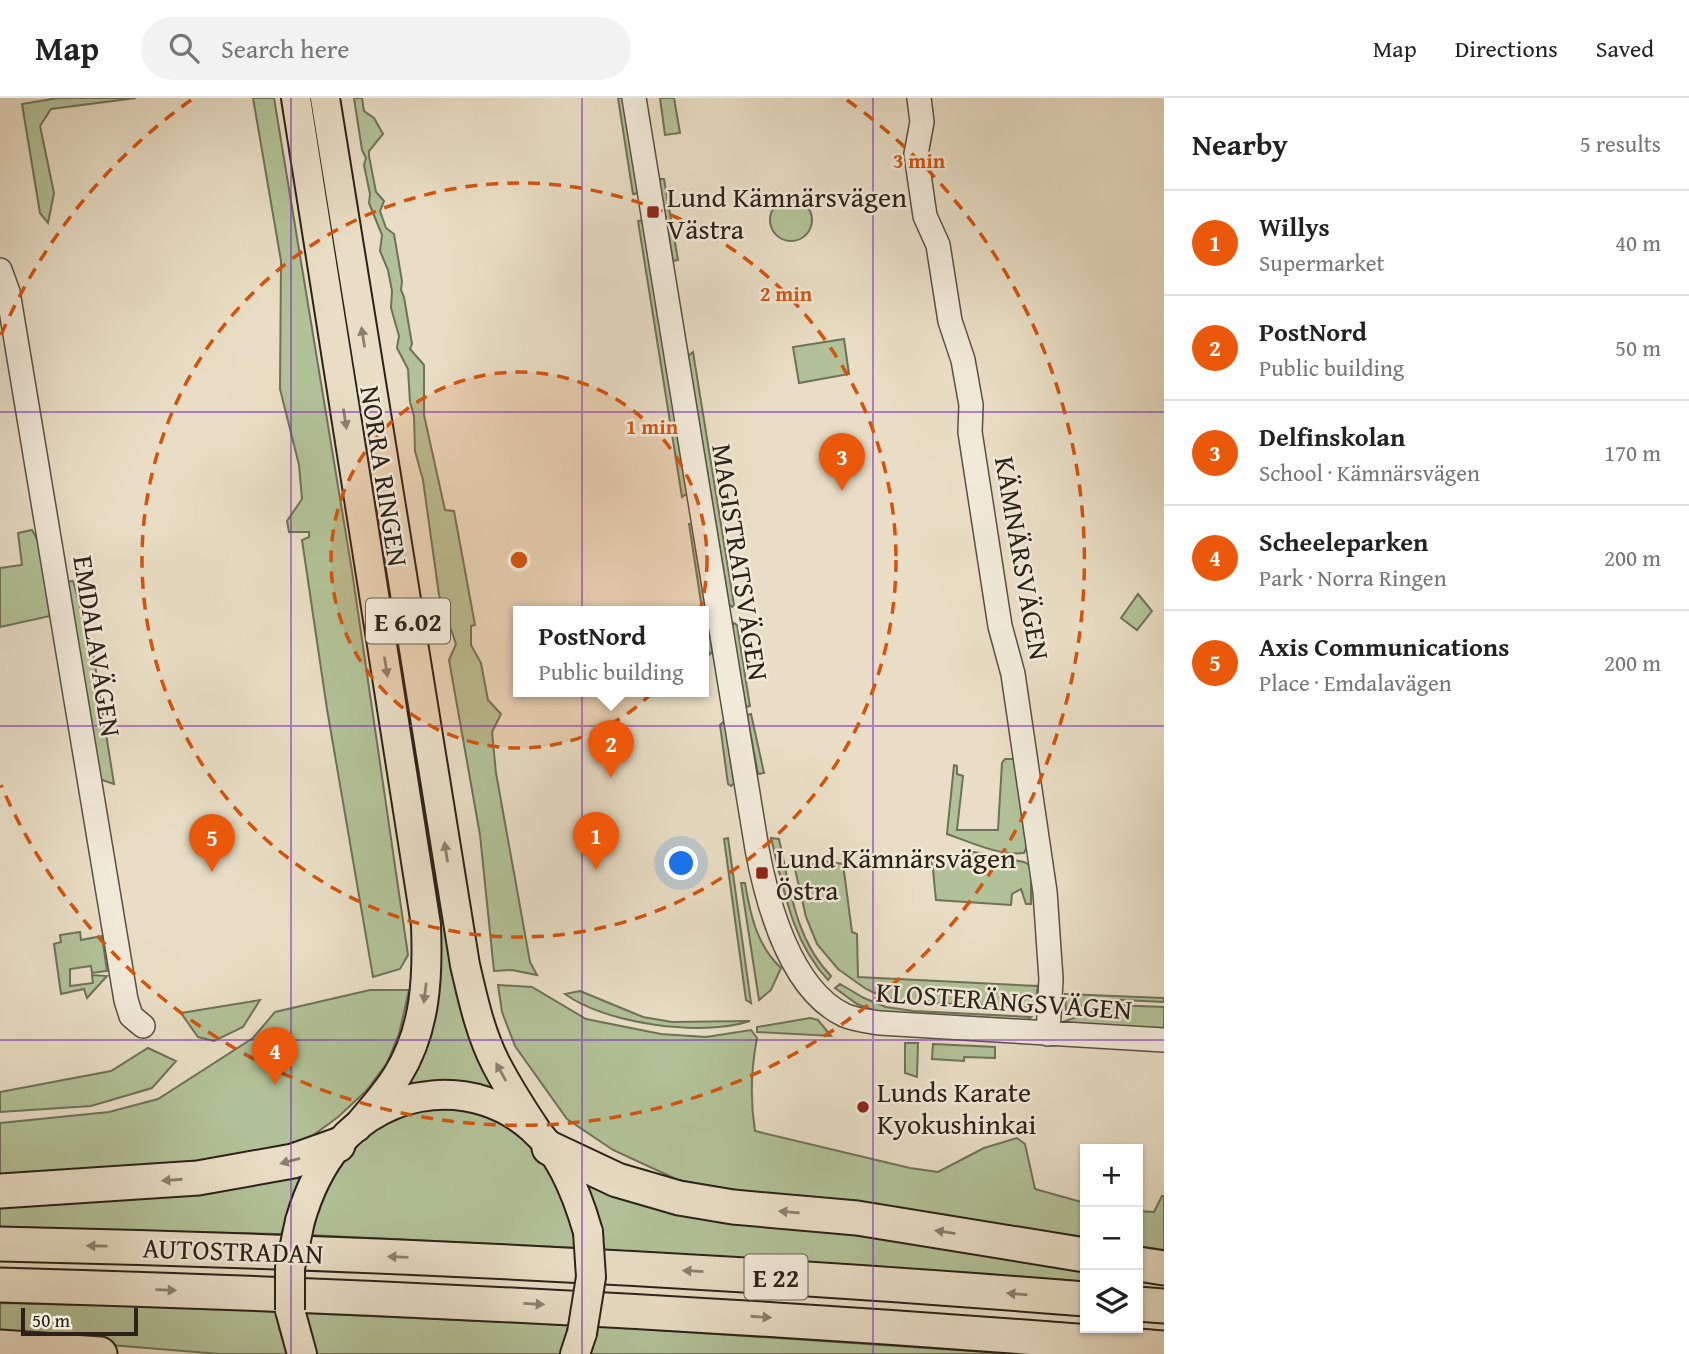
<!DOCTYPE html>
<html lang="en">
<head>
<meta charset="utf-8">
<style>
  :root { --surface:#fff; --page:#f2f2f2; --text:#222; --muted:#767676; --line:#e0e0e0; --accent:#ea580c }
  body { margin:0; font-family:"Gentium Book Plus",serif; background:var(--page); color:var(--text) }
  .controls { position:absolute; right:21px; bottom:21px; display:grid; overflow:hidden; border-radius:0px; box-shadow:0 2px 5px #0004 }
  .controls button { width:63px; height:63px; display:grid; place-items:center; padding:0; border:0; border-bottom:2px solid var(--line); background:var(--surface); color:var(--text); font:35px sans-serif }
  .scale { position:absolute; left:21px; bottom:18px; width:117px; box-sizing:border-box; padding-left:7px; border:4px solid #2b221a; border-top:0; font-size:19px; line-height:24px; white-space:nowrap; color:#2b221a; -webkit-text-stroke:5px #f1ead9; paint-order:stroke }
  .you { position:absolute; left:682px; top:766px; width:24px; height:24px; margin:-18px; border:5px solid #fff; border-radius:50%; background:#1a73e8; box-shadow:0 0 0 10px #1a73e833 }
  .badge { display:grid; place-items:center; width:46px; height:46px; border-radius:50%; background:var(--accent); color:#fff; font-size:23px; font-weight:700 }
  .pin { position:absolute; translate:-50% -58px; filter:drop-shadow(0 2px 4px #0008) }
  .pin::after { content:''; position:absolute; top:37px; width:24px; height:21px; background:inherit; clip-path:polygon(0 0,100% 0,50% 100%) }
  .popup { position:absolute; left:513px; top:508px; width:196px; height:91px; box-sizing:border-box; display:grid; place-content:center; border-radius:0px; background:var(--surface); filter:drop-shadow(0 2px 5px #0005); font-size:23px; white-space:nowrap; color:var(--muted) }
  .popup b { font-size:26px; color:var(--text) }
  .popup::after { content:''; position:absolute; left:50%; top:100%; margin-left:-14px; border:14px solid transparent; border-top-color:var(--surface) }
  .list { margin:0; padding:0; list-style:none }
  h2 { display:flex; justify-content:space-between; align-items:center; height:91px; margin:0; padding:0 28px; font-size:30px }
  h2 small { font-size:23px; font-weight:400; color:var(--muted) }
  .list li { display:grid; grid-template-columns:46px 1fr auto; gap:21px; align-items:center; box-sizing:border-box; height:105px; padding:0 28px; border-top:2px solid var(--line) }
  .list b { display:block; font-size:26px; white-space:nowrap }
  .list p { margin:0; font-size:23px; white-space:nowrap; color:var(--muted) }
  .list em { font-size:23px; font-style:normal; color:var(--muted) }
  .icon { flex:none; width:38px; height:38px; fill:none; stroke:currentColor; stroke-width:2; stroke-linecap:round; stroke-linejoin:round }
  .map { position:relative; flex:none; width:1164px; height:1256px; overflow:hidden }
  header { display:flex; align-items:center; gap:42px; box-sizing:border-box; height:98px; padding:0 35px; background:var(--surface); border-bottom:2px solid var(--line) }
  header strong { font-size:33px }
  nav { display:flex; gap:38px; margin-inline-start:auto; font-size:24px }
  .search { width:490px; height:63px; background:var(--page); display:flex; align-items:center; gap:18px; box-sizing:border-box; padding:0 24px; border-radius:38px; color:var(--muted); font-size:26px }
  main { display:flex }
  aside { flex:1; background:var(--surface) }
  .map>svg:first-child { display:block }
</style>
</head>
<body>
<header>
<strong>Map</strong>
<div class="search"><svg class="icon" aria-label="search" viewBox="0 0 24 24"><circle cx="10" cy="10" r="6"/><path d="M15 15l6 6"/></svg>Search here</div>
<nav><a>Map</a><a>Directions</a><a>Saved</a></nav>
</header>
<main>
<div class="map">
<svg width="1164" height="1256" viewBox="0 0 1164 1256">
  <rect width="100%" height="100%" fill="#e9dec5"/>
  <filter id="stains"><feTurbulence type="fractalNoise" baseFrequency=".00286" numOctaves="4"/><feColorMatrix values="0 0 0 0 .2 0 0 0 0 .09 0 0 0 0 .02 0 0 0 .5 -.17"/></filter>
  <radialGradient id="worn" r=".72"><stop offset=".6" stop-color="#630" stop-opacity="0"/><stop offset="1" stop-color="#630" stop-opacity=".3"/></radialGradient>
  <path fill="#b2c298" stroke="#6e7259" stroke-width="2" d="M58 0H136L51 11 40 28 54 95 48 125 40 115 22 6Z
    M253 0H274L352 473 408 857 400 871 373 879 327 611 302 442 309 439V434H289L287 423 302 401 299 367 280 291 281 163Z
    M303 0H313L342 187 506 1000C461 984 451 979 403 991 428 955 435 926 439 883Z
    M354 0H362L364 13 374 20 383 36 369 53V58L376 94 384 103 380 113 386 130 394 136 402 183 401 192 404 199 412 246 410 251 424 267V317L445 412 454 413 475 527 471 528V547L481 565 488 602 501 616 492 634 496 675 530 864 537 877 512 872 494 873 480 737 449 562 456 546 439 497 423 382 415 353 414 318 410 304 408 271 397 250 399 238 391 210 392 193 388 172 380 153 382 137 369 105 370 96 364 67 366 60 362 52Z
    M618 0H624L639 95 633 96Z
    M660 0H674L680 35 665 37Z
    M664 81 678 162 673 163 659 81Z
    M770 122a21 21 0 1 1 42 0a21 21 0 1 1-42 0Z
    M644 122 688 395 682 399 638 123Z
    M844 241 849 276 799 285 793 249Z
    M693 254 734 507 732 509 729 506 688 258Z
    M689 426H693L714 553 709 557Z
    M32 432 38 443 50 518 0 529V470L22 467 18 435Z
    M73 483 93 554 114 686 99 681 64 484Z
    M1138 496 1152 513 1137 532 1121 520Z
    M734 525 737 527 750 608 746 609 732 530Z
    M751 616 764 675 758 676 747 617Z
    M723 624 725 626 734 685 731 688 728 686 720 627Z
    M1005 661H1016L1027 748 1024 755C999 758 970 744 947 736L954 667 957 668V676L963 678 957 732H998L1002 665Z
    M728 740 751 905 746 902 724 741Z
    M771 740 779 741C790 790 795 841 831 878L828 882C791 842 784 791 771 740Z
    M964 752 1024 764 1031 768V806H1026L1021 791 1012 796 1011 807 936 802 933 772 929 757 961 756Z
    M823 763 843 766 852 834 857 836 858 879 1038 888 1035 907 1030 909 907 904 883 899 866 891 838 871 817 846 806 819 795 771Z
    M741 785H745C750 816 757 848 781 870L771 892 759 902Z
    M80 834 81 842 102 838 107 873 92 875 91 868 70 871V888L93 885 92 877 107 878 87 900 84 891 61 896 54 846 61 844 60 837Z
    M840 886 864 900 886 909 914 913 1031 919 1025 924 878 914 857 906 835 890Z
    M498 887 532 889 586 921 661 936 706 939 751 932 757 940C751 971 750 1002 755 1033L910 1070 938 1074 984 1050 1017 1040 1025 1046 1035 1091 1085 1105V1139L824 1105 812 1099 784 1101 678 1082 613 1052 567 1021 515 948 502 914Z
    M370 892H409L399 936 387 965 366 993 338 1019 308 1041 244 1063 0 1078V1025L109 1014 158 1001 253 940 275 914Z
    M580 893 643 919 672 924 750 923C702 939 606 926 565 896Z
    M1065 896 1164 900V904L1103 901 1066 912Z
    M260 902 243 929 214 943 198 939 181 915Z
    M1112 907 1164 909V931L1069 926 1065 923Z
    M810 920 818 922 831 938 757 934V929Z
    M905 945H918L917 979 905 975Z
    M933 946 995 949V960L964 959V963L932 961Z
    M148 950 176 963 152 990 91 1008 0 1014V994L111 973Z
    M436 1008C452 1010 470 1010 485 1015 491 1017 498 1023 504 1026 547 1054 568 1101 576 1150L309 1137C321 1097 350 1033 393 1018 406 1013 422 1011 436 1008Z
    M314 1064 299 1087 281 1136 0 1130V1102Z
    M580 1077 902 1139 1085 1166V1185L602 1152Z
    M1162 1098H1164V1152L1138 1148V1113L1154 1114Z
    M0 1205 277 1211 279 1230 288 1256H220L0 1238Z
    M303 1215 570 1227 561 1256H314Z
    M597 1228 1016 1256H589Z"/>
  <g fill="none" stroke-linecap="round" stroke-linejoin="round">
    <g stroke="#5a5145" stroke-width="26">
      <path id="minor" d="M634 0 757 751C767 804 790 891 844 917 855 922 868 923 880 925L1164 942
        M919 0 922 24 916 56 925 118 938 147 950 223 963 262 971 307 970 334 1000 528 1013 576 1045 794 1051 881 1048 936
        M0 172 8 194 126 902 131 918 143 928"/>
    </g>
    <g stroke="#2b221a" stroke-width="32">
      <path id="major" d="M296 0 426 827C428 879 426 932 397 978 386 996 371 1012 357 1029
        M325 0 465 867C473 901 480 935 496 966 508 989 522 1011 536 1032
        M300 1123C308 1095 320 1069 338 1047 387 988 476 979 533 1031 561 1055 578 1099 588 1134
        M290 1212 302 1256
        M575 1256 582 1235"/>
    </g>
    <g stroke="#2b221a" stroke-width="37">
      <path id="highway" d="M549 1050 617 1082 679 1100 733 1109 857 1120 1085 1157
        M0 1093 198 1080 293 1063 338 1047
        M0 1146C362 1154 724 1172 1085 1201
        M1138 1166 1164 1170
        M0 1187C389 1198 776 1218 1164 1250
        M1138 1206 1164 1208
        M0 1249 100 1256"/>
    </g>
    <use href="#minor" stroke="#f1ead9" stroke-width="23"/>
    <use href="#major" stroke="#e9dec5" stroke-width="28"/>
    <use href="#highway" stroke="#e9dec5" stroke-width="33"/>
    <g stroke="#2b221a" stroke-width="32" stroke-linecap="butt">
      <path id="major-bridge" d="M290 1212V1170L300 1123
        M582 1235 591 1179 588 1134"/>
    </g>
    <use href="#major-bridge" stroke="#e9dec5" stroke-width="28"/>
  </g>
  <defs><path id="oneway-solid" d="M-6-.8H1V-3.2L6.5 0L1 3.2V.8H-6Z" transform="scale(1.75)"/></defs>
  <g fill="#8a8070">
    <use href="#oneway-solid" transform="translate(363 239) rotate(-99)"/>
    <use href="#oneway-solid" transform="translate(345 321) rotate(81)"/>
    <use href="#oneway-solid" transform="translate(386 569) rotate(81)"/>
    <use href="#oneway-solid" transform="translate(446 754) rotate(-99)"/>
    <use href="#oneway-solid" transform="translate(425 895) rotate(97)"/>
    <use href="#oneway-solid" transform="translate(501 974) rotate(-119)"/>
    <use href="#oneway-solid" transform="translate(290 1063) rotate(165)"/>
    <use href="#oneway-solid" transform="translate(172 1082) rotate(176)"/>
    <use href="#oneway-solid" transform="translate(789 1114) rotate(-175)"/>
    <use href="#oneway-solid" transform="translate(945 1134) rotate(-171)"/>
    <use href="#oneway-solid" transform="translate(97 1148) rotate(-179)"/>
    <use href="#oneway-solid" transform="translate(398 1159) rotate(-178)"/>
    <use href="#oneway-solid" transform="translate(693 1173) rotate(-177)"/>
    <use href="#oneway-solid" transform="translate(166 1192) rotate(2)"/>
    <use href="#oneway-solid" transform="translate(1017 1196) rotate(-175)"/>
    <use href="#oneway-solid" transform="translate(534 1206) rotate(3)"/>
    <use href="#oneway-solid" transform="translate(761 1219) rotate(4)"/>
  </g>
  <path fill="none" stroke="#7b2cbf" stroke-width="2" stroke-opacity="0.55" d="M291 0V1256M582 0V1256M873 0V1256M0 314H1164M0 628H1164M0 942H1164"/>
  <circle cx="519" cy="462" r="188" fill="#d5540d" fill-opacity=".12"/>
  <g fill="none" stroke="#d5540d" stroke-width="3.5" stroke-dasharray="12 9">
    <circle cx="519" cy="462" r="188"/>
    <circle cx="519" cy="462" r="377"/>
    <path d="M1 237A565 565 0 0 1 191 2M847 2A565 565 0 1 1 1 687"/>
  </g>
  <g fill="#8f2418" stroke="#f1ead9" stroke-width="2.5">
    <rect x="646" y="107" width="14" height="14" rx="3.5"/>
    <rect x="755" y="768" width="14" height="14" rx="3.5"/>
    <circle cx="863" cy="1009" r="7"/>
  </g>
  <g text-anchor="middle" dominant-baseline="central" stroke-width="5" stroke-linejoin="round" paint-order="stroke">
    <g fill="#f1ead9" stroke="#665e53" stroke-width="2">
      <rect x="366" y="500.5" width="84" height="45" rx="5"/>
      <rect x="744.5" y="1156.5" width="63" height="45" rx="5"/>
    </g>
    <g font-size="26" font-weight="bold" fill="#2b221a">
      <text x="408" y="523">E 6.02</text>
      <text x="776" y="1179">E 22</text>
    </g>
    <g font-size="28" fill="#2b221a" stroke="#f1ead9" text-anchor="start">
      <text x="667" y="98">Lund Kämnärsvägen<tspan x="667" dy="32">Västra</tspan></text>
      <text x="776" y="759">Lund Kämnärsvägen<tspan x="776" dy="32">Östra</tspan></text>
      <text x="877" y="993">Lunds Karate<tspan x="877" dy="32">Kyokushinkai</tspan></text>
    </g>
    <g font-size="28" fill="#2b221a" stroke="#f1ead9">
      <text transform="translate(385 378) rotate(81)">NORRA RINGEN</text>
      <text transform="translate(1023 460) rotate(80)">KÄMNÄRSVÄGEN</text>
      <text transform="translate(741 464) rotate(81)">MAGISTRATSVÄGEN</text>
      <text transform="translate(98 548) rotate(81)">EMDALAVÄGEN</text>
      <text transform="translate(1004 902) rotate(4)">KLOSTERÄNGSVÄGEN</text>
      <text transform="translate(233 1152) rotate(2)">AUTOSTRADAN</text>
    </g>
  </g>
  <circle cx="519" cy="462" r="10" fill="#d5540d" stroke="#f1ead9" stroke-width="3.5"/>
  <g font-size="21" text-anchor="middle" font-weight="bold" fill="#d5540d" stroke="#f1ead9" stroke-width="5" stroke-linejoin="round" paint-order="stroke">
    <text x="919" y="70">3 min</text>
    <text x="786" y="203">2 min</text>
    <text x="652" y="336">1 min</text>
  </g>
  <rect width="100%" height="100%" filter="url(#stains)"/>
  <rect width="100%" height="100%" fill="url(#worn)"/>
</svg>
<div class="controls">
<button>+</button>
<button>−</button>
<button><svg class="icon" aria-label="layers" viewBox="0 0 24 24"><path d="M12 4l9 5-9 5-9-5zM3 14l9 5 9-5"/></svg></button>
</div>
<div class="scale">50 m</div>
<div class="you"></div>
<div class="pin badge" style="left:596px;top:772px">1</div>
<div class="pin badge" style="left:611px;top:680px">2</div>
<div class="popup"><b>PostNord</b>Public building</div>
<div class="pin badge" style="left:842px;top:393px">3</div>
<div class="pin badge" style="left:275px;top:987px">4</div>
<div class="pin badge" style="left:212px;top:774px">5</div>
</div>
<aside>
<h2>Nearby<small>5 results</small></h2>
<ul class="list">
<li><span class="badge">1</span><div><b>Willys</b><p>Supermarket</p></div><em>40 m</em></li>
<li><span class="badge">2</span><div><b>PostNord</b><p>Public building</p></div><em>50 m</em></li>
<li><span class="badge">3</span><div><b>Delfinskolan</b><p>School · Kämnärsvägen</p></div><em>170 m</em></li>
<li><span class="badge">4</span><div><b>Scheeleparken</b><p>Park · Norra Ringen</p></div><em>200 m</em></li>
<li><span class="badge">5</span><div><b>Axis Communications</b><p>Place · Emdalavägen</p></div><em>200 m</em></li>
</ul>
</aside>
</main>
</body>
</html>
